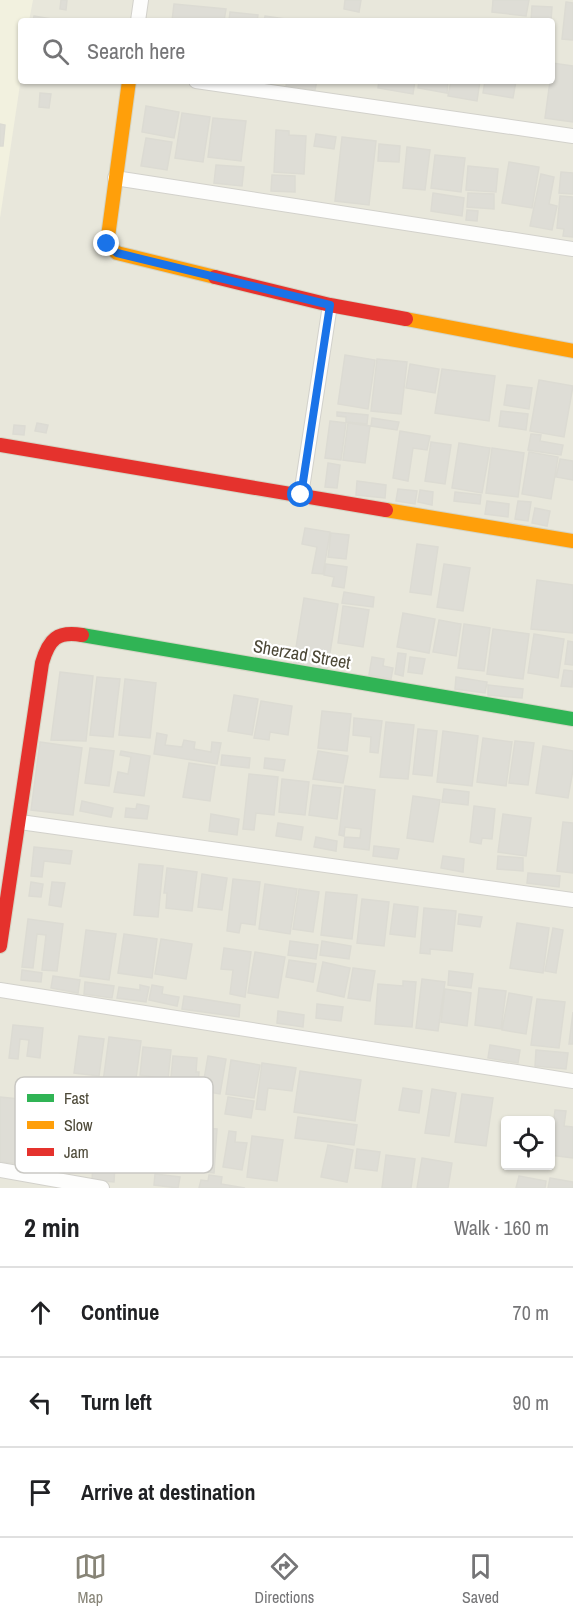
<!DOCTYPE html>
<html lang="en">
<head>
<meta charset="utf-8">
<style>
  :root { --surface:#fff; --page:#f2f2f2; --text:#202124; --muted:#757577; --line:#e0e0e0; --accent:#878477 }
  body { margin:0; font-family:"Archivo Narrow",sans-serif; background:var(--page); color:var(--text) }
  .controls { position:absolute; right:18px; bottom:18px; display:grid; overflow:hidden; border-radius:6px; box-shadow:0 2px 4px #0004 }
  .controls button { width:54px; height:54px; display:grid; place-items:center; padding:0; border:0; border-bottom:2px solid var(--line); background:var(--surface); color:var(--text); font:30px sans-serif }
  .stop { position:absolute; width:18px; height:18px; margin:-14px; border:4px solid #1a73e8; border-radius:50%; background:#fff }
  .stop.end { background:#1a73e8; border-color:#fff; box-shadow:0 2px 6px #0008 }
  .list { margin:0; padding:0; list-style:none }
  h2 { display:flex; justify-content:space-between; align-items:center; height:78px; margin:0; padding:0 24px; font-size:26px }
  h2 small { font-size:20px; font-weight:400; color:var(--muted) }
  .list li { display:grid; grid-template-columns:39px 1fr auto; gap:18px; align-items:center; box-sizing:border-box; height:90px; padding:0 24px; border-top:2px solid var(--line) }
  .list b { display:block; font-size:22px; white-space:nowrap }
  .list em { font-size:20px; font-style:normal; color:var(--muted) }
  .icon { flex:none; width:33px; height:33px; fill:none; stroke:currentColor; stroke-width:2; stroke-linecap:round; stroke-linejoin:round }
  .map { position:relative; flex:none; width:573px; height:1188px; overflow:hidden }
  .search { position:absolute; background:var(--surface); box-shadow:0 2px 4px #0004; left:18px; right:18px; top:18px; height:66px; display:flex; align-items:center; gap:15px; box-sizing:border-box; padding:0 21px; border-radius:6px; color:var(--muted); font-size:22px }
  .sheet { height:348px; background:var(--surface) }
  nav { display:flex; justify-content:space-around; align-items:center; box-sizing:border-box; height:84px; border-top:2px solid var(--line); background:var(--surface); font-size:16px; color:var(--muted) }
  nav a { display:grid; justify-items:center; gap:3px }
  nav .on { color:var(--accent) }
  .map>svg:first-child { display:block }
</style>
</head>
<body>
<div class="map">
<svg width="573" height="1188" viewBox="0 0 573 1188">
  <rect width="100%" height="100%" fill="#f4f4ee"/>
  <path fill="#e8e7db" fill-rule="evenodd" d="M0 0H573V1188H0ZM21 21H552V81H21ZM506 1120H550V1166H506Z"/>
  <path fill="#f2f1df" d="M0 0H33L29 21H21V78L0 218Z"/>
  <path fill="#deddd6" stroke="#dcdbd3" stroke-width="1.5" d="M61 0H67L66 10 60 9Z
    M345 0H361L359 12 344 9Z
    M493 0H529L526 16 492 12Z
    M566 2 573 3V40L562 39Z
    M174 4 226 9 224 21H172Z
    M532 6 552 7 551 21H531Z
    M230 12 258 15 257 21H229Z
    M34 16 52 19 51 21H33Z
    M265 16 286 19 285 21H264Z
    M552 63 573 66V122L545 118 550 81H552Z
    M287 81H317L315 90 286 86Z
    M379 81H415L413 94 378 88Z
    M419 81H448L447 93 418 88Z
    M451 81H480L477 101 448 96Z
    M485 81H516L513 98 483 93Z
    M40 93 51 94 49 108 39 107Z
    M146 106 179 112 174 138 142 132Z
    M182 113 210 117 203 162 175 158Z
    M213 118 246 121 241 161 208 157Z
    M0 124 5 125 3 146H0Z
    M276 130 289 131V135L306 136 304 174 274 172Z
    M316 134 336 137 334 149 314 146Z
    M342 137 376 141 369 205 335 201Z
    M146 138 172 142 167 170 141 166Z
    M379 144 400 146 399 162 378 161Z
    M407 147 430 150 425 190 403 188Z
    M435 155 465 158 461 192 431 188Z
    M509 162 539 167 532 208 502 203Z
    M216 165 244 167 242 186 214 183Z
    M468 166 498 169 496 192 466 190Z
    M561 172 573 173V194L559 193Z
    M541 174 554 177 549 204 557 206 552 230 530 226Z
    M272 175 295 176V192L271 191Z
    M433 193 464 198 462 216 431 211Z
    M468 193 494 194V209L467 207Z
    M560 196 573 197V237L563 236 564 229 557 228Z
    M467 210 478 211 477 221 466 220Z
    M345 355 375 360 368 409 338 404Z
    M377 359 407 362 401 414 371 411Z
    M410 364 439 369 435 393 406 388Z
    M442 369 495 376 489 421 435 413Z
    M539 380 573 386 564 437 530 431Z
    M507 385 532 388 529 409 504 405Z
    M501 411 528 414 526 430 499 426Z
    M337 412 368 415 367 424 346 422V417L337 416Z
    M372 418 399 422 397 430 371 426Z
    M330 421 346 423 341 460 325 458Z
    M37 423 48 425 46 433 35 431Z
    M348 423 370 426 365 463 343 460Z
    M14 425 25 426 24 435 13 434Z
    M400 431 430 436 427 450 413 448 408 481 393 478Z
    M531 434 541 435 540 441 563 445 561 455 528 450Z
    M431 442 451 445 445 484 425 481Z
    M459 443 490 448 482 493 452 488Z
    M492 448 524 453 518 497 486 493Z
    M529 452 558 457 551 499 522 494Z
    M560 459 573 461V480L556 477Z
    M328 463 340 465 337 488 325 487Z
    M357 481 386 485 385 498 356 495Z
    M398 489 417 491 415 504 396 501Z
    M420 490 433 492 432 505 418 502Z
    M455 492 481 495 480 504 454 501Z
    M487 501 509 504 508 517 485 514Z
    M518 501 531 502 528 521 515 519Z
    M535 508 550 511 547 526 532 523Z
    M305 528 330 532 323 574 312 573 317 547 302 544Z
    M331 533 349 535 346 559 328 557Z
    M417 544 438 547 431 595 410 592Z
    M326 564 347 567 344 588 332 586 334 577 324 575Z
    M444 564 470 568 463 611 437 607Z
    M537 580 573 585V633L531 629Z
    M344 592 374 597 373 607 342 603Z
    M304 598 338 604 327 671 293 666Z
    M343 606 369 610 363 647 338 643Z
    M403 613 435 619 429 653 397 647Z
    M439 620 461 624 456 656 433 652Z
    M464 624 490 628 484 671 458 668Z
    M493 629 529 634 523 679 487 674Z
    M534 634 564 639 558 678 528 673Z
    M568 641 573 642V665L565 664Z
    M398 653 406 654 403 676 395 674Z
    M372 657 384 659 383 666 393 668 391 679 369 675Z
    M410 657 425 659 422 674 408 672Z
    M564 670 573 671 572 687 561 686Z
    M60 672 93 676 86 741 51 740Z
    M97 677 120 679 113 737 90 735Z
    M456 677 487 682 485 693 455 689Z
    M125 679 156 683 150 738 119 735Z
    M488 685 523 689 522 698 488 695Z
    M234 695 258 699 252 735 228 731Z
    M261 701 292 706 288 735 270 732 269 740 254 738Z
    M322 711 351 714 347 751 318 748Z
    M354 718 382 721 378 753 370 752 371 737 353 735Z
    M386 722 414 725 408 779 380 777Z
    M418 729 437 731 432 776 413 774Z
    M443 731 478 736 472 786 437 782Z
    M157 733 167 735 165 745 182 747 184 740 195 742 194 749 211 752 212 742 221 743 217 764 154 754Z
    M483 738 512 742 506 786 477 782Z
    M515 741 534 743 528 785 509 783Z
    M40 742 82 748 73 815 31 810Z
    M543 746 573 751V770L568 798 536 793Z
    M90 748 114 751 109 786 85 783Z
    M121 751 150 756 144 796 114 792 118 772 128 774 131 757 120 755Z
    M318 751 348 756 343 783 313 779Z
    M222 755 250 758 249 768 221 765Z
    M265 758 285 760 283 771 264 768Z
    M189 763 215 767 210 801 183 797Z
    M249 774 278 777 274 815 256 813 254 830 243 829Z
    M282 779 309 782 305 815 279 812Z
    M313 785 341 788 337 819 309 815Z
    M345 786 375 790 369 850 344 847 345 837 360 838 361 829 345 827 344 836 339 835Z
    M444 789 469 792 468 805 442 802Z
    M413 796 440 800 433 842 407 838Z
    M82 801 113 808 111 817 80 811Z
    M137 804 149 806 147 819 125 817 126 808 136 809Z
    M474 806 495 809 492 839 482 838 481 844 470 842Z
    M211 814 239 819 237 835 209 831Z
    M503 814 531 818 526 856 498 852Z
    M563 822 573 823V873L557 871Z
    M278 823 303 827 301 840 276 836Z
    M316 837 337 841 336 851 314 847Z
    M374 846 399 849 397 859 373 856Z
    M34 847 72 851 70 864 44 861 42 877 31 876Z
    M443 856 464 859 463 872 441 868Z
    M498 856 523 858V871L497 869Z
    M139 864 163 866 158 917 134 915Z
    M167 868 197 872 192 911 166 908 167 893H164Z
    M528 873 560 876 559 887 527 883Z
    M202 874 227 878 222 910 198 907Z
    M233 879 260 882 255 925 241 923 239 933 227 931Z
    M31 882 43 884 41 897 29 896Z
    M52 882 65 883 61 907 49 905Z
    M265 884 297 889 290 934 259 929Z
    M299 889 319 892 313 932 293 929Z
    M326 892 357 895 352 939 321 935Z
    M362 899 389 902 384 946 357 943Z
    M394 904 418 907 415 937 390 934Z
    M424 908 456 911 452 951 430 949V954L420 953Z
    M459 914 482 917 480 927 458 924Z
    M28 919 63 924 57 971 42 970 46 935 37 934 33 968 22 967Z
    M517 923 549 928 543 973 510 968Z
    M553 928 563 930 556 973 545 971Z
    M86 930 116 934 109 980 80 976Z
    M124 934 157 939 152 978 118 973Z
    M161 939 192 944 186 979 155 974Z
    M290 941 318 945 316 959 288 955Z
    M322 941 351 946 349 959 320 955Z
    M224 948 251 952 245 997 230 994 233 970 221 969Z
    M255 952 285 957 278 998 248 993Z
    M289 960 316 964 313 982 286 977Z
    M323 962 350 968 344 997 317 991Z
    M353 968 375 971 370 1001 348 998Z
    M22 970 42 973 41 982 21 980Z
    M449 971 473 974 471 988 448 985Z
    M53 976 80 980 78 993 51 988Z
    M422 979 445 982 438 1031 416 1028Z
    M403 981 416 982 412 1027 375 1024 378 984 403 986Z
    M85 982 114 986 112 998 84 994Z
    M140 985 149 987 146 1002 117 998 119 987 140 990Z
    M152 985 163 987 162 994 179 997 177 1006 149 1000Z
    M479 988 506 991 501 1029 475 1025Z
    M445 989 471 993 467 1026 441 1022Z
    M509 993 532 997 526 1034 502 1030Z
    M184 996 240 1005 239 1017 182 1009Z
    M537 999 565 1002 559 1048 531 1045Z
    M317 1004 343 1007 341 1021 316 1018Z
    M278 1011 304 1015 303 1027 277 1023Z
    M573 1012V1044H569Z
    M13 1025 43 1028 40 1058 27 1056 29 1040 20 1039 18 1059 9 1058Z
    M79 1036 104 1039 99 1076 74 1073Z
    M109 1037 141 1041 135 1086 103 1082Z
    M490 1045 520 1050 518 1063 488 1058Z
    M143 1047 171 1050 168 1079 140 1075Z
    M536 1050 568 1053 566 1069 535 1066Z
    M173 1056 197 1058 196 1072H199L197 1102 169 1099Z
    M208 1056 226 1059 220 1094 202 1091Z
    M231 1060 260 1065 254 1098 226 1094Z
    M262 1063 296 1068 292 1091 268 1088 265 1110 256 1109Z
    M300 1071 361 1080 355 1121 294 1112Z
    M403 1088 422 1091 419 1113 399 1110Z
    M432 1089 456 1093 449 1136 425 1133Z
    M462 1094 493 1098 486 1146 455 1142Z
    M0 1097 29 1100 21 1164 0 1162Z
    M228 1097 254 1101 251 1118 225 1114Z
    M555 1110 566 1111 564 1126 573 1127V1158L550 1155Z
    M298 1117 357 1125 354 1145 295 1138Z
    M190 1127 217 1129 214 1173 187 1170Z
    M229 1131 236 1132 235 1142 247 1143 242 1170 223 1167Z
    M252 1136 283 1140 277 1181 247 1177Z
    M328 1145 353 1150 347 1182 321 1177Z
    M357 1149 380 1152 377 1171 355 1168Z
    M386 1155 415 1159 411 1188H382Z
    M422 1158 452 1163 448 1188H417Z
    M93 1164 115 1166 114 1182 92 1180Z
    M155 1174 180 1177 178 1188 154 1185Z
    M209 1175 222 1177 221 1184 245 1188H199L201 1180 208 1181Z
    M519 1176 546 1181 545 1188H516Z
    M550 1178 573 1182V1188H548Z"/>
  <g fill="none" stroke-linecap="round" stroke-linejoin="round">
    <g stroke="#d2d1cb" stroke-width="16">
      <path id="street" d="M138 21 141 0
        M196 81 573 136
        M115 178 573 249
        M301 495 330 305
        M20 822 573 900
        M0 990 573 1081
        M0 1170 102 1188"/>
    </g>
    <g stroke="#d4d4c4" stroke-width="16">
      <path id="fast" d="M82 635 573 719"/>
    </g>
    <g stroke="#d4d4c4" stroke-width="16">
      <path id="slow" d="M129 81 107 244 117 253 215 277
        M406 319 573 351
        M386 510 573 541"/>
    </g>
    <g stroke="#d4d4c4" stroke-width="16">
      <path id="jam" d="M215 277 330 305 406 319
        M0 445 386 510
        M0 946 42 663C49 639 57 631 82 635"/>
    </g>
    <use href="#street" stroke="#fdfdfc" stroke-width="14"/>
    <use href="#fast" stroke="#30b455" stroke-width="14"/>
    <use href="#slow" stroke="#ff9f0a" stroke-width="14"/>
    <use href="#jam" stroke="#e5322d" stroke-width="14"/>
  </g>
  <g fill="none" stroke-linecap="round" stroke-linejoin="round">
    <path stroke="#1a73e8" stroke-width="8" d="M107 244 117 253 330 305 301 495"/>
  </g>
  <g text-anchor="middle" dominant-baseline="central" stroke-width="4.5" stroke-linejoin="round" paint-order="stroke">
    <g font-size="18" fill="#4c4837" stroke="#fff">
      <text transform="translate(302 654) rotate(10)">Sherzad Street</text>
    </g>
  </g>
  <rect x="15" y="1077" width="198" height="96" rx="9" fill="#fff" stroke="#c9c8c3" stroke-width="1.5"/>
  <rect x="27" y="1094" width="27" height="8" fill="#30b455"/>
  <rect x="27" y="1121" width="27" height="8" fill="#ff9f0a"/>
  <rect x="27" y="1148" width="27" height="8" fill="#e5322d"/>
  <g font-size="16" fill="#4c4837">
    <text x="64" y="1104">Fast</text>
    <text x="64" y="1131">Slow</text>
    <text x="64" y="1158">Jam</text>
  </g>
</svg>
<div class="controls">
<button><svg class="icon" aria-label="locate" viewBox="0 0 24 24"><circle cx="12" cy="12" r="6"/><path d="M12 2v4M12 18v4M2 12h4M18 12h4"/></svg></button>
</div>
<div class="stop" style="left:301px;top:495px"></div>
<div class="stop end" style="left:107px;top:244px"></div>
<div class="search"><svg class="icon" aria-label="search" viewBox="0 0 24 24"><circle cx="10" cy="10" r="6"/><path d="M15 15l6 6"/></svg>Search here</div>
</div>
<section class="sheet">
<h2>2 min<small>Walk · 160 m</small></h2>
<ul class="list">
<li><svg class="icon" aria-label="ahead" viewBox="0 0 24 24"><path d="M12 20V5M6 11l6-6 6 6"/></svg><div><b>Continue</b></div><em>70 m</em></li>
<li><svg class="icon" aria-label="left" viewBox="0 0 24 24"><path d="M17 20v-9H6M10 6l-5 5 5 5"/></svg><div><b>Turn left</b></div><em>90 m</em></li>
<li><svg class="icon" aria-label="arrive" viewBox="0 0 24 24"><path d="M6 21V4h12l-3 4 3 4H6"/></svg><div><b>Arrive at destination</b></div></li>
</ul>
</section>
<nav>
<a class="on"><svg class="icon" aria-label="map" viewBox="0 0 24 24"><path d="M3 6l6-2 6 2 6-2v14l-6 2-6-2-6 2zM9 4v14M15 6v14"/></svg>Map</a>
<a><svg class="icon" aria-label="directions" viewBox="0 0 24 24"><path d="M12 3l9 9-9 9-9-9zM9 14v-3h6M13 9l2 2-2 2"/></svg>Directions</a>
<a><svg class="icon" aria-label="saved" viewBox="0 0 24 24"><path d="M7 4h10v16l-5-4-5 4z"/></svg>Saved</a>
</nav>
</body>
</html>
